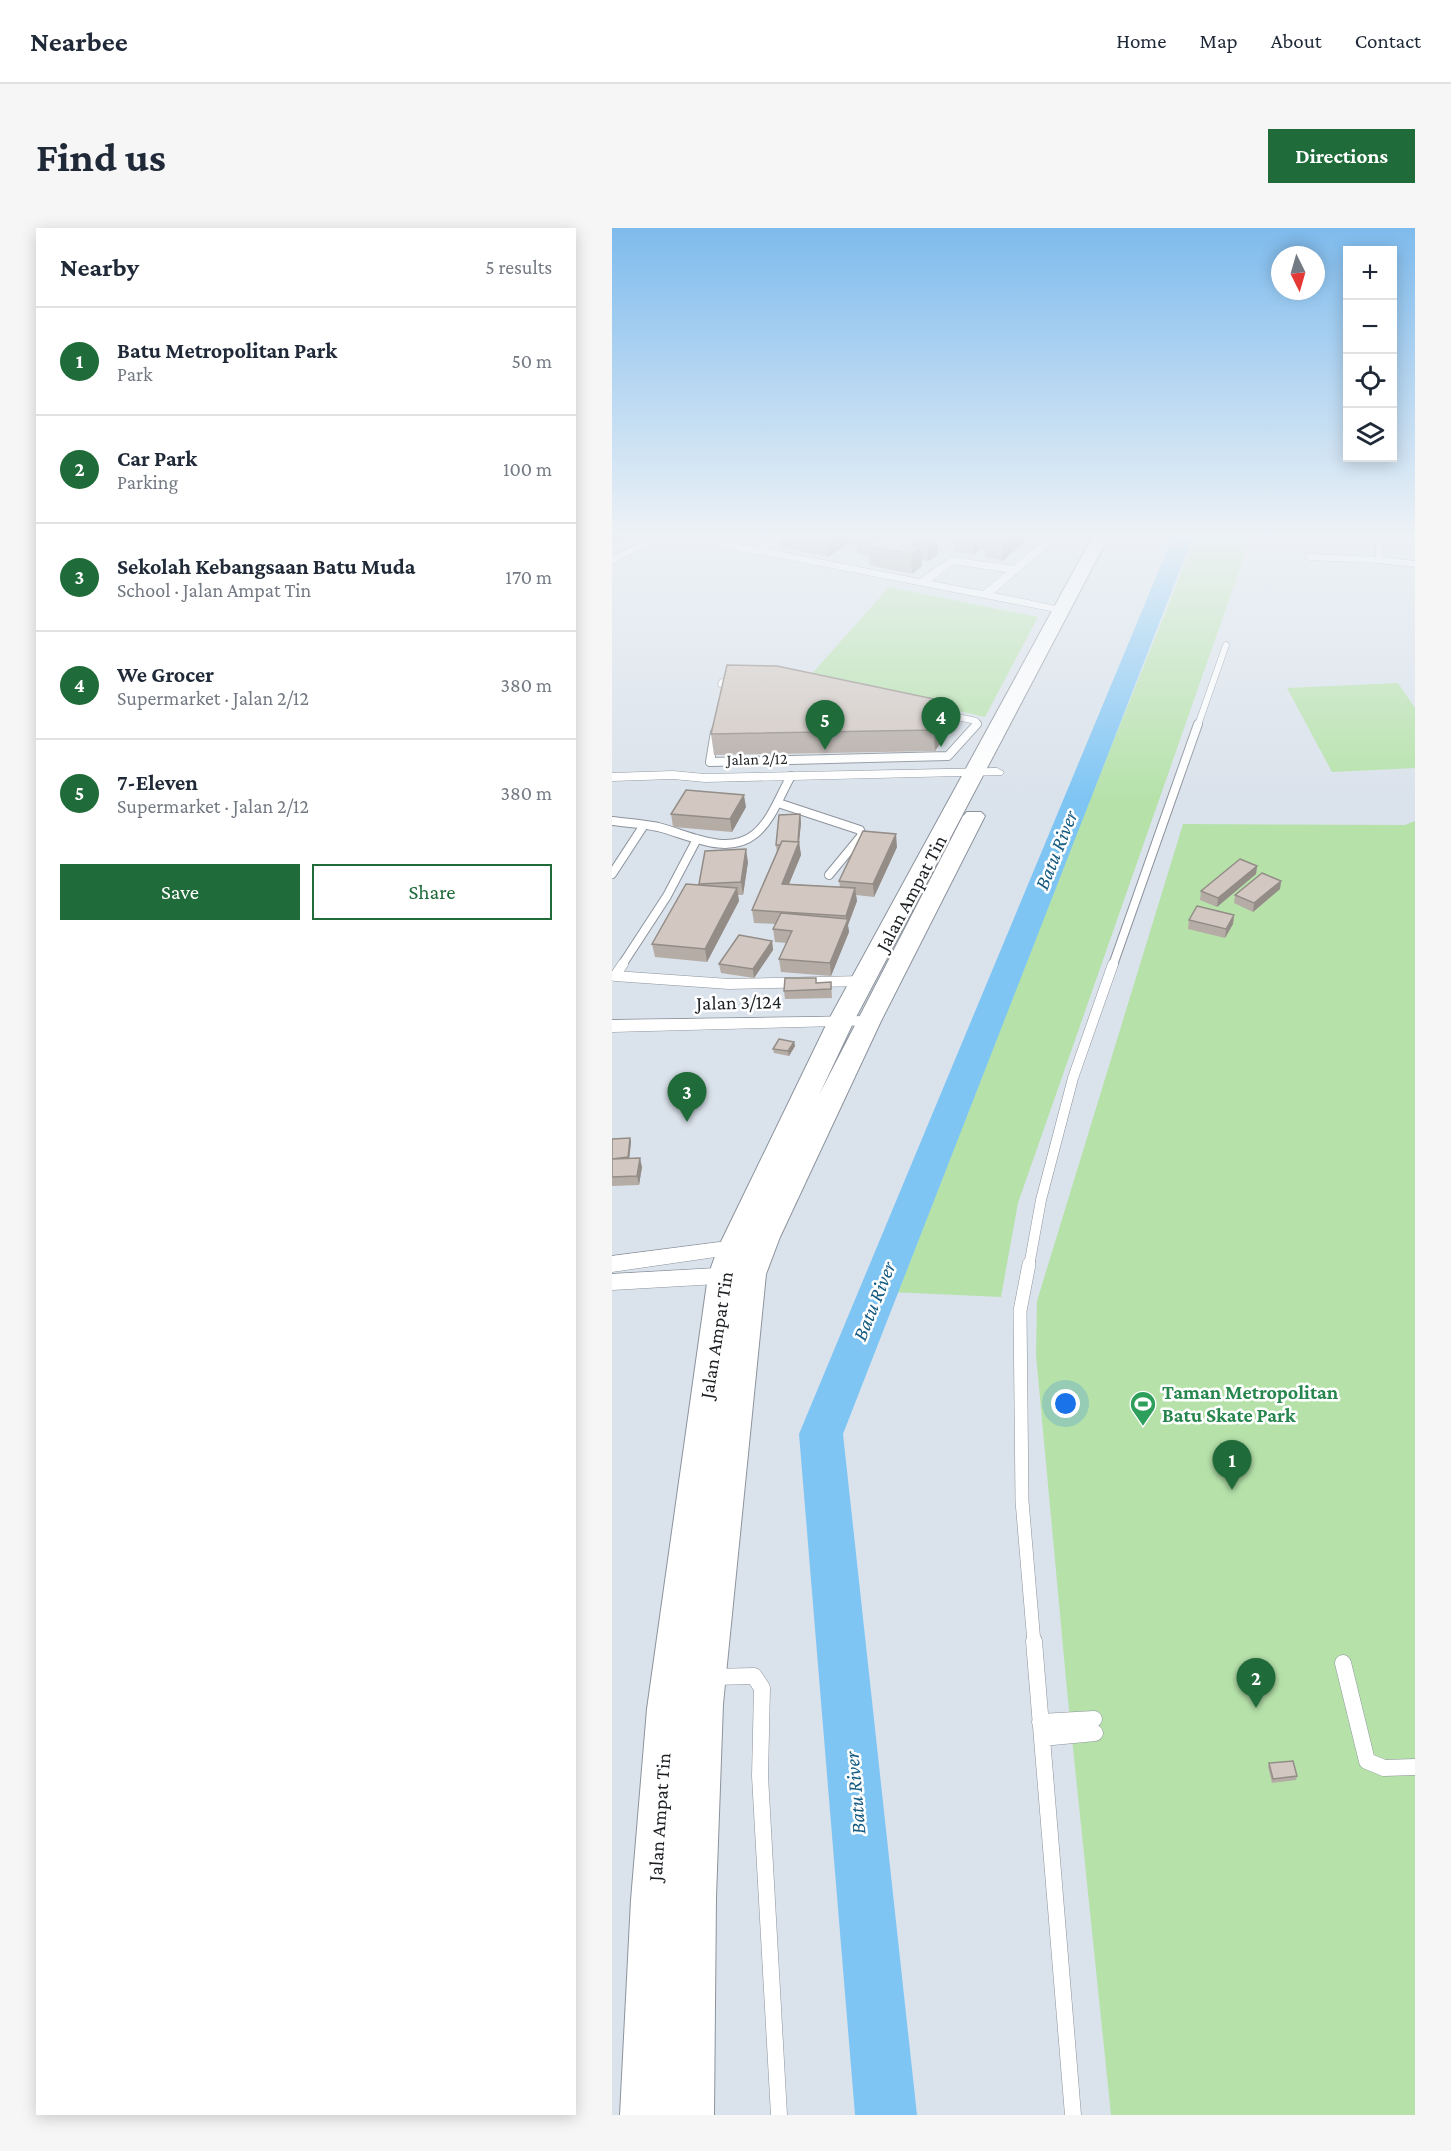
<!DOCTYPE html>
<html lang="en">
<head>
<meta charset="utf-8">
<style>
  :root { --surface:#fff; --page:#f6f6f7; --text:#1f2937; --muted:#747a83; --line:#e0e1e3; --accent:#1f6b39 }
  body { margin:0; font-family:"Crimson Pro",serif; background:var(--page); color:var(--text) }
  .controls { position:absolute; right:18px; top:18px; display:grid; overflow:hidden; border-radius:0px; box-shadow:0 3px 15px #0003 }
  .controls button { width:54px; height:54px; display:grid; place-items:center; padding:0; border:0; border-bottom:2px solid var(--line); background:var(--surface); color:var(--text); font:30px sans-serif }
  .compass { position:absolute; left:659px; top:18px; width:54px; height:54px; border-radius:50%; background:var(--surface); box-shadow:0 3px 15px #0003; rotate:175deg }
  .you { position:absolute; left:454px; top:1176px; width:21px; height:21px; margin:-15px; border:4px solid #fff; border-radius:50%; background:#1a73e8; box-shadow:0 0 0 9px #1a73e833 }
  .badge { display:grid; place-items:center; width:39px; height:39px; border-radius:50%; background:var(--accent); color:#fff; font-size:20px; font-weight:700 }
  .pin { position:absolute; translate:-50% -50px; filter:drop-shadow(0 2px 3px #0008) }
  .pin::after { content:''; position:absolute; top:32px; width:21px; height:18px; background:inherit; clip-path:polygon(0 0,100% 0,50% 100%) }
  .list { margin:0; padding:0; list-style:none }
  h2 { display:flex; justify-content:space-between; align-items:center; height:78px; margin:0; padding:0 24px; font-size:26px }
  h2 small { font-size:20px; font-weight:400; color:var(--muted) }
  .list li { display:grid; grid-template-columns:39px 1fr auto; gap:18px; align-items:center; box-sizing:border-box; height:108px; padding:0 24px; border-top:2px solid var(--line) }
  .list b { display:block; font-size:22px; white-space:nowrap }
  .list p { margin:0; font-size:20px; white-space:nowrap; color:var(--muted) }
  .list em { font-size:20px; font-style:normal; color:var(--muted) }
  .actions { display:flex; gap:12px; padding:18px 24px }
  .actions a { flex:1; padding:14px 0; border:2px solid var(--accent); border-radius:0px; text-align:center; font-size:21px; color:var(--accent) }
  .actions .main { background:var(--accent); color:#fff }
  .icon { flex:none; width:33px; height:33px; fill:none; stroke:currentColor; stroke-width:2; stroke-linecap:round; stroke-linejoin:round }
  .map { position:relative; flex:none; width:803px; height:1887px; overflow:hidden; border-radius:0px }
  header { display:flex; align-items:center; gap:36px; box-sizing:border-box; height:84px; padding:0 30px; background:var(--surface); border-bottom:2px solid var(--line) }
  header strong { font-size:28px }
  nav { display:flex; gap:33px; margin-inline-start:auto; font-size:21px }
  .intro { display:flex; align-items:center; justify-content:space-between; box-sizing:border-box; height:144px; padding:0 36px }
  h1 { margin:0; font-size:42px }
  .button { padding:15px 27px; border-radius:0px; background:var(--accent); color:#fff; font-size:21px; font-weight:700 }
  main { display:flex; gap:36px; padding:0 36px }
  aside { flex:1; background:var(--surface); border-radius:0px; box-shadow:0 3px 15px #0003 }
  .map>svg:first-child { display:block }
</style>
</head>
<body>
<header>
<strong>Nearbee</strong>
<nav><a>Home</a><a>Map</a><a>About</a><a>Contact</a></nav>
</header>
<div class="intro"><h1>Find us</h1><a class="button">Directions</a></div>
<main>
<aside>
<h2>Nearby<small>5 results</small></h2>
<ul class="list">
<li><span class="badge">1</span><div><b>Batu Metropolitan Park</b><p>Park</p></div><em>50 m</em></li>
<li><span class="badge">2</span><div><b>Car Park</b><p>Parking</p></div><em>100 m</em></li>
<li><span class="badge">3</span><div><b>Sekolah Kebangsaan Batu Muda</b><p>School · Jalan Ampat Tin</p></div><em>170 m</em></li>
<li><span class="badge">4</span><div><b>We Grocer</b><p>Supermarket · Jalan 2/12</p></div><em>380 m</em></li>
<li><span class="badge">5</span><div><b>7-Eleven</b><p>Supermarket · Jalan 2/12</p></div><em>380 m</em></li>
</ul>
<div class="actions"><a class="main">Save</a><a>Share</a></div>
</aside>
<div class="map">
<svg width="803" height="1887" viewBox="0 0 803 1887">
  <rect width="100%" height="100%" fill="#dae2eb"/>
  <path fill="#b6e2aa" d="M585 306H640L406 975 389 1069 279 1064Z
    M277 359 426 389 373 489 197 449Z
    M786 455 803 480V540L720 544 675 460Z
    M803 593V1887H499L455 1462 424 1127 425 1073 571 596 793 597Z"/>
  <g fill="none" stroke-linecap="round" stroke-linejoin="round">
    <path fill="#7fc5f4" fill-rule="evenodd" d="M562 306H582L231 1206 305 1887H243L187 1206Z"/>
    <g stroke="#8c939c" stroke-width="7">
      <path id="lane-far4" d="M767 306V332L803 336
        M697 329 767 332
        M110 454H113L115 456H109Z
        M327 485 364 493V497
        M586 497 614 417"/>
    </g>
    <g stroke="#8c939c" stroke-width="10">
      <path id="lane-far3" d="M103 504 98 534 336 528 365 496
        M166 575 248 602 250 607 217 647
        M0 593C15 595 31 596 46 599 75 606 115 629 143 606 160 592 168 567 179 548
        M0 646 32 597
        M10 737 55 668 85 611
        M501 737 586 496"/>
    </g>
    <g stroke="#8c939c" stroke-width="11">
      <path id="lane-far2" d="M11 736 3 748 117 756 251 753
        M417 1038 429 972 461 850 501 736"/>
    </g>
    <g stroke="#8c939c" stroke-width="14">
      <path id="lane-far1" d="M417 1036 408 1083 410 1273 422 1415"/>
    </g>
    <g stroke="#8c939c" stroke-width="17">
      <path id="lane" d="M422 1413 461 1887
        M731 1435 755 1533 772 1540 803 1539
        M100 1449 142 1448 150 1460 148 1548 167 1887
        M428 1494 482 1491
        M430 1510 483 1505"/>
    </g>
    <g stroke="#8c939c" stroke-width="1">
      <path id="street" d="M45 306H58L0 336V329Z
        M96 306H107L103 311 144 319 165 306H177L155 321 308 351 339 329 401 338 440 306H451L382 365 449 379 455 382 449 385 148 326 143 327 90 314 89 312ZM341 336 394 344 371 363 319 353Z
        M385 540 392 544 390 547 93 554 61 551 0 553V545L61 543 93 546Z
        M256 788 265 793 262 797 0 804V792Z
        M131 1011 138 1014 141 1019 138 1024 0 1044V1028Z
        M123 1039 130 1041 133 1047 130 1053 123 1055 0 1062V1046Z"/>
    </g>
    <g stroke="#8c939c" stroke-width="2">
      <path id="secondary" d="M482 306H498L242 793 207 867 351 588 355 584H369L373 588 269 793 168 1009 154 1046 111 1476 104 1669 102 1887H8L19 1672 35 1481 96 1048 106 1020 216 793Z"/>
    </g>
    <use href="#lane-far4" stroke="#fff" stroke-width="6"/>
    <use href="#lane-far3" stroke="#fff" stroke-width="8"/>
    <use href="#lane-far2" stroke="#fff" stroke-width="10"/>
    <use href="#lane-far1" stroke="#fff" stroke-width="13"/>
    <use href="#lane" stroke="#fff" stroke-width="16"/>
    <use href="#street" fill="#fff" fill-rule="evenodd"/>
    <use href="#secondary" fill="#fff" fill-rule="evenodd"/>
  </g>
  <path fill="#b5aca6" d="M168 306H314L325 308 326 327 316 333 309 332 310 338 300 346 257 337V328L245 326V318L235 316 216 329 169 319Z
    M342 306H414V313L390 333 373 329V323L368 322 362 327 343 324Z
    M342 496 323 523 102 527 99 506Z
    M134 579 120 604 61 599 59 586Z
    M188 586 189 595 187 614 189 627 177 656 228 659 227 653 285 619 262 669 244 667 245 673 236 697 237 704 219 748 169 744 167 731 175 715 163 714 161 701 164 696 142 695 140 682 165 625 164 617Z
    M136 634 131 667H126L127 673 95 734 43 729 40 716 87 656Z
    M645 638 644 646 605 679 588 672 589 663Z
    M669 653 668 661 641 684 622 675 623 667Z
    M622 687 621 696 613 710 576 701 577 692Z
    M160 713 161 722 142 750 109 745 107 736Z
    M219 754 220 770 173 771 172 763 205 755Z
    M182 814 183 818 177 828 162 825 161 821Z
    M18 910 19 914 17 930 30 939 27 957 0 958V911Z
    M657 1535 685 1548 684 1552 660 1555 656 1539Z"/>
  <path fill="#938c87" d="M0 306H21L0 316Z
    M220 306H234L235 316 216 329 214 310Z
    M262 306H265L266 320 257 318V310Z
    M364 306H367L368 322 362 327 361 308Z
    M400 306H414V313L390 333V313Z
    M325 308 326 327 316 333V314Z
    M308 313 310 338 300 346 299 326 301 318Z
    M341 475 342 496 323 523 322 502Z
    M132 567 134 579 120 604 118 591Z
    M188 586 189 595 187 614 189 627 172 668 170 656Z
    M284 606 285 619 262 669 261 656Z
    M134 621 136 634 131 667 129 654Z
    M645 638 644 646 605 679 606 670Z
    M669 653 668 661 641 684 642 675Z
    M125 660 127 673 95 734 93 721Z
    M243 660 245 673 236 697 237 704 219 748 218 735 234 694V688Z
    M622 687 621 696 613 710 614 701Z
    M160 713 161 722 142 750 141 741Z
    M182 814 183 818 177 828 176 823Z
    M18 910 19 914 17 934 16 929Z
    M28 930 30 939 27 957 25 948Z"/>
  <path fill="#d2c8c1" stroke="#938c87" stroke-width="1.5" d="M194 306H220L214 310Z
    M246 306H262L257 310 244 307Z
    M273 306H314L325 308 316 314 308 313 301 318 309 319 299 326 256 318 274 306Z
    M347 306H364L361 308Z
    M378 306H400L390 313 372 310Z
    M115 437 165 438 341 475 322 502 99 506Z
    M74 562 132 567 118 591 59 586Z
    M188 586 186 614 170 613 168 617H164L167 587Z
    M251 603 284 606 261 656 227 653Z
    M170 613 187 614 170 656 243 660 234 688 140 682Z
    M134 621 129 654 87 656 93 623Z
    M628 631 645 638 606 670 589 663Z
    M650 645 669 653 642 675 623 667Z
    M74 656 125 660 93 721 40 716Z
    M585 678 622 687 614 701 577 692Z
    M169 685 236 691 218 735 167 731 180 703 161 701Z
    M127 707 160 713 141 741 107 736Z
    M173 750H204V755L219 754V761L172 763Z
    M167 811 182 814 176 823 161 821Z
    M18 910 16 929 0 931V911Z
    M28 930 25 948 0 949V931Z
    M681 1533 685 1548 661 1551 657 1535Z"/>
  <linearGradient id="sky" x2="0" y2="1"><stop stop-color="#7ebbed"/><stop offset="0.54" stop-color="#eef2f6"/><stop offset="1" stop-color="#eef2f6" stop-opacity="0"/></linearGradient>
  <rect width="803" height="570" fill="url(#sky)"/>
  <defs>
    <g id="stadium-pin" transform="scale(1.35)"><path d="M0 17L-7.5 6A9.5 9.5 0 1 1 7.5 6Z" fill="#2e9e5b" stroke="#fff"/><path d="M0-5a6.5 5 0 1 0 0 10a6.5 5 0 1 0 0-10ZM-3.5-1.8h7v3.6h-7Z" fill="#fff"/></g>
  </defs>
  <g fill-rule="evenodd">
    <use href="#stadium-pin" x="531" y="1176"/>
  </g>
  <g text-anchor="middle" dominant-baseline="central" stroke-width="5" stroke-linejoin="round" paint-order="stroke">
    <g font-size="16" fill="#1d2023" stroke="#fff">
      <text transform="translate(145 531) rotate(-1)">Jalan 2/12</text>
    </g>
    <g font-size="20" fill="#1d2023" stroke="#fff">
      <text transform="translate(299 665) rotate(-62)">Jalan Ampat Tin</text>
      <text transform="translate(127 774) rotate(-1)">Jalan 3/124</text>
      <text transform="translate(104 1107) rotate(-81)">Jalan Ampat Tin</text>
      <text transform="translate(47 1589) rotate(-86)">Jalan Ampat Tin</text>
    </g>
    <g font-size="20" font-weight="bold" fill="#27864d" stroke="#fff" text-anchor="start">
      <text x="550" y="1164">Taman Metropolitan<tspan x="550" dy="23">Batu Skate Park</tspan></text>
    </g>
    <g font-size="21" font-style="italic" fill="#155b82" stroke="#fff">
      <text transform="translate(444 622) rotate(-68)">Batu River</text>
      <text transform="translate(262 1073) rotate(-68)">Batu River</text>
      <text transform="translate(243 1565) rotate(-95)">Batu River</text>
    </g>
  </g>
</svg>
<div class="controls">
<button>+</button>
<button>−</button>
<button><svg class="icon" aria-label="locate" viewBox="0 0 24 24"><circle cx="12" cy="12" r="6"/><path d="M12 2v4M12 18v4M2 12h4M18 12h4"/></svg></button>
<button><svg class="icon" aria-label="layers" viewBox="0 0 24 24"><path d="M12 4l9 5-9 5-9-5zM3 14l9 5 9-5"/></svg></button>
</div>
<svg class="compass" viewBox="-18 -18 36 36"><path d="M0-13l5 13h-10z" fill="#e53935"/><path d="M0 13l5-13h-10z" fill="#747a83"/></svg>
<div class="you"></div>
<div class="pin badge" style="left:620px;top:1262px">1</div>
<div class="pin badge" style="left:644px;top:1480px">2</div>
<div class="pin badge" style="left:75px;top:894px">3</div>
<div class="pin badge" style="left:329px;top:519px">4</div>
<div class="pin badge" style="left:213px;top:522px">5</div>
</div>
</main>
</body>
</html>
